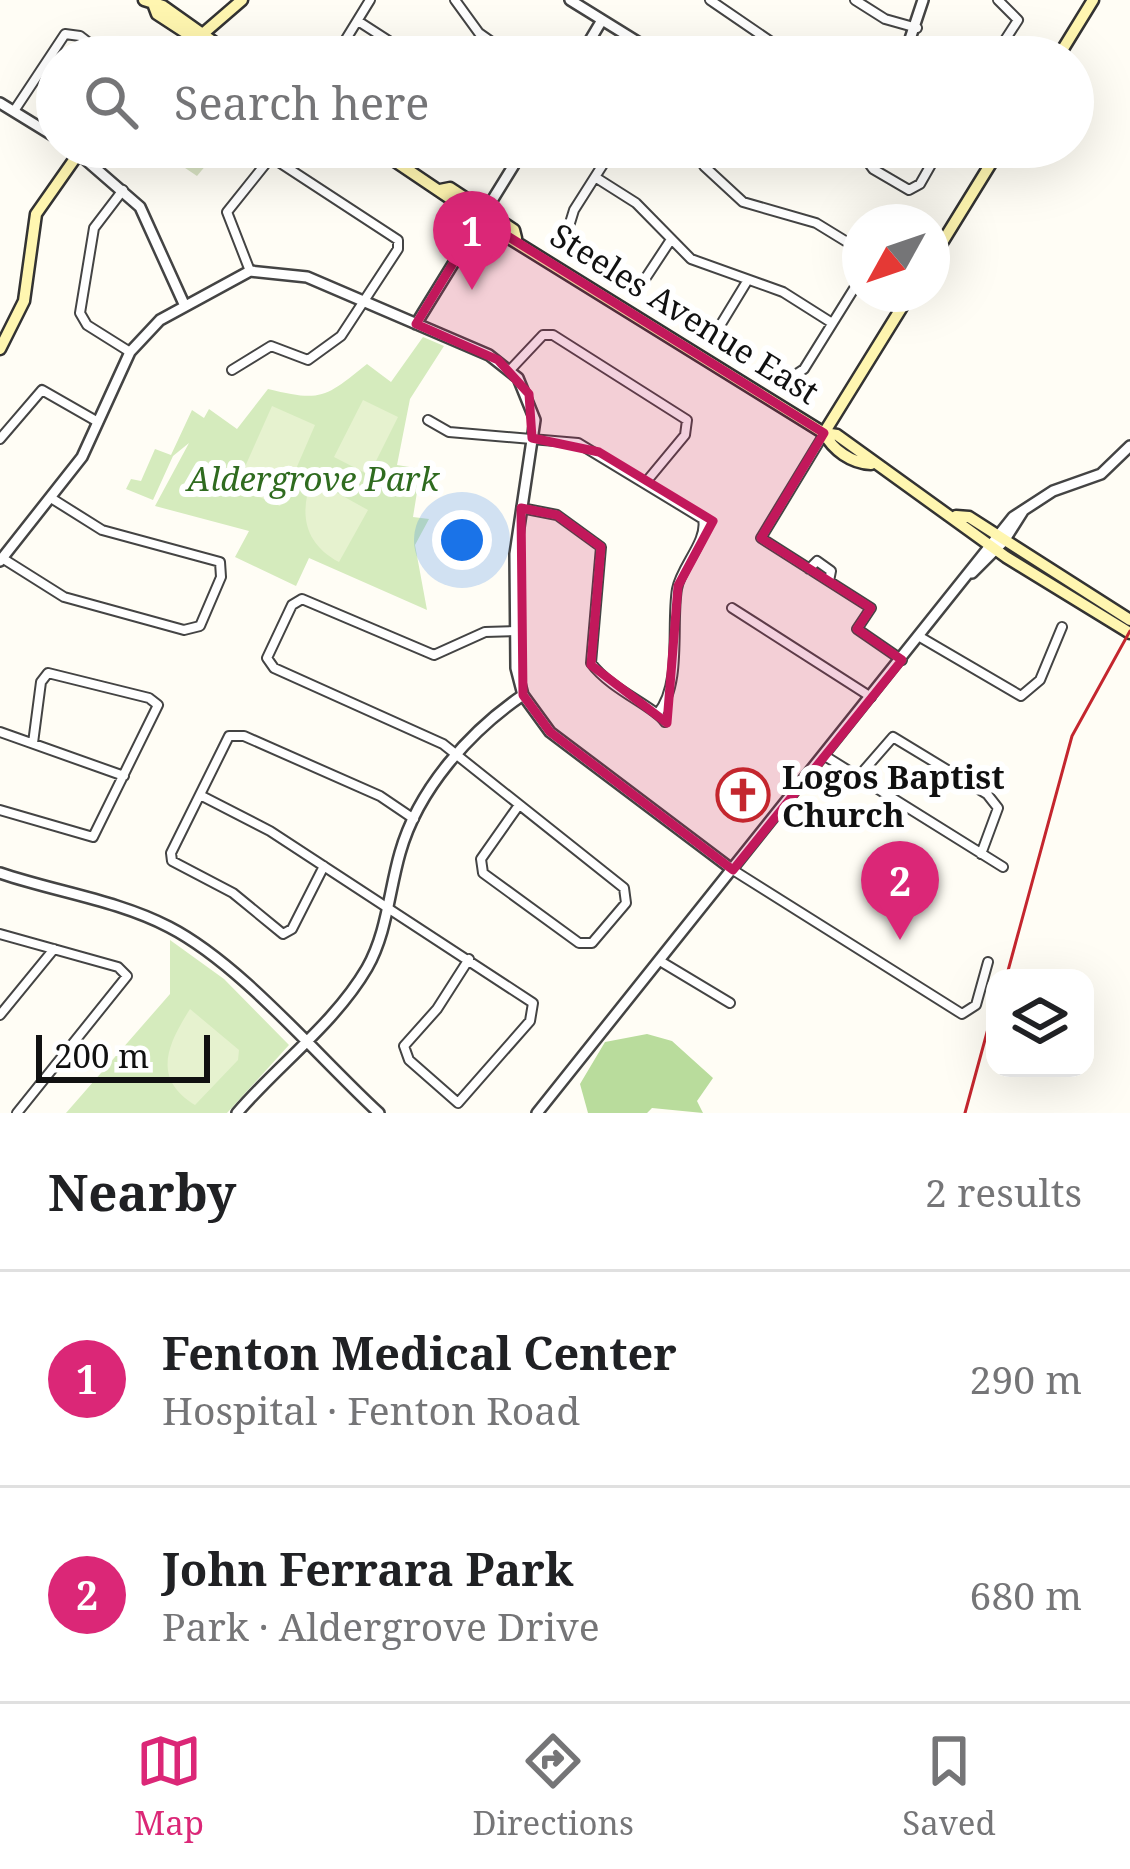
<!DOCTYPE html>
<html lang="en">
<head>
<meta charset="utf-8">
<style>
  :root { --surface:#fff; --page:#f6f6f6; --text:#202124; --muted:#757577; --line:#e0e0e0; --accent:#db2777 }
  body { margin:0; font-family:"Noto Serif",serif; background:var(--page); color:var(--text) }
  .controls { position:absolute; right:36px; bottom:36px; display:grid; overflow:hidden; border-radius:24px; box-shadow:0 12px 48px #0002 }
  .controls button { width:108px; height:108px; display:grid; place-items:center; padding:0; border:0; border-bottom:3px solid var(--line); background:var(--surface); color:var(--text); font:60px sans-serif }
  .compass { position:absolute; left:842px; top:204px; width:108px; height:108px; border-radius:50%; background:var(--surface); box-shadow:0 12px 48px #0002; rotate:230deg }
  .scale { position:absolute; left:36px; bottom:30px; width:174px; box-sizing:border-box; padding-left:12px; border:6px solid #111; border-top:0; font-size:33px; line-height:42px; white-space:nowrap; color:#111; -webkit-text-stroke:9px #fff; paint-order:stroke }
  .you { position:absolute; left:462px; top:540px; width:42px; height:42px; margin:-30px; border:9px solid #fff; border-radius:50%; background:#1a73e8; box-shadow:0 0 0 18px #1a73e833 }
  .badge { display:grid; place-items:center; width:78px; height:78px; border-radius:50%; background:var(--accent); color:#fff; font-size:39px; font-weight:700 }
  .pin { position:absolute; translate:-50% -99px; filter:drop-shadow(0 3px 6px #0008) }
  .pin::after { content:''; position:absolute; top:63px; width:42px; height:36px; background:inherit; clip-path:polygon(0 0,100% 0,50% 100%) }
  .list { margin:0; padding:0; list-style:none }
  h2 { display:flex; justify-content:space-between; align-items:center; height:156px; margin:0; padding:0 48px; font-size:51px }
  h2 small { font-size:39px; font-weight:400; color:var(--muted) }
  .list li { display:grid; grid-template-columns:78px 1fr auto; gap:36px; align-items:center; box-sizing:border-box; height:216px; padding:0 48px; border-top:3px solid var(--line) }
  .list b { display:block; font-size:45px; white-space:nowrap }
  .list p { margin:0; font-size:39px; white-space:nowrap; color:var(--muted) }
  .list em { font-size:39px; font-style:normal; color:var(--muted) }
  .icon { flex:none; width:66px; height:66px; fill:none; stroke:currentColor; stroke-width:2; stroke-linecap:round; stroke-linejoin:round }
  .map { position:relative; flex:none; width:1130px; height:1113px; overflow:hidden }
  .search { position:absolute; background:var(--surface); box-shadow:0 12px 48px #0002; left:36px; right:36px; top:36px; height:132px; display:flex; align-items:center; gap:30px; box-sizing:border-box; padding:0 42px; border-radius:66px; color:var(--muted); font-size:45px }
  .sheet { height:588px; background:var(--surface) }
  nav { display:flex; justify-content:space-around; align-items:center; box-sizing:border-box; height:168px; border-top:3px solid var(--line); background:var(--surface); font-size:33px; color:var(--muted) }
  nav a { display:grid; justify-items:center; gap:6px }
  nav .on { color:var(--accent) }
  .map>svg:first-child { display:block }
</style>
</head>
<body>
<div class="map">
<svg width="1130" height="1113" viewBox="0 0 1130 1113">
  <rect width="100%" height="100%" fill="#fffdf5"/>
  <path fill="#d5ebbd" d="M423 337 444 346 410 399 397 465 428 470 427 486H418L413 517 429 519 415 545 427 610 309 558 296 586 235 557 249 531 155 506 189 443 173 456 153 500 126 489 131 479 141 481 155 449 171 455 192 410 204 418 209 409 237 429 268 389C321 402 325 398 367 364L391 382Z
    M170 940 224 979 289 1045 227 1113H66L170 994Z"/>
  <path fill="#b9dc9c" d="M647 1034 672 1041 713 1078 697 1101 703 1113 652 1108 647 1113H588L580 1084 605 1042Z"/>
  <path fill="#d9e3c4" d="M154 147H221L197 176Z"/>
  <path fill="#e6f2cf" d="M363 400 398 417 369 475 334 457Z
    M272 406 315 425 280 506 236 487Z
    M312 479 368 510 339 562C304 543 299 514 312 479Z
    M190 1009 239 1050 238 1060 195 1105C151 1078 168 1044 190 1009Z"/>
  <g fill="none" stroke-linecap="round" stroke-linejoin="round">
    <g stroke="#444" stroke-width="12">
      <path id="minor" d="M455 0 479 33 513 57
        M710 0 786 52 781 57
        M855 0 885 19 917 28
        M358 21 389 41 401 57
        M335 57 370 0
        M994 57 1018 20 998 0
        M14 111 65 34 80 36 107 57
        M711 147 704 166 743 202 816 223 860 250
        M857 147 873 169 909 190 920 184 941 147
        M595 177 636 203 691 259 783 292 832 323
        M123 190 94 228 80 313 87 325 130 352
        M566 236 574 210 614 147
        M643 282 670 241
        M718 329 746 283
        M511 369 543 335H553L687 420 685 435 646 482
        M232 370 271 346 308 360 341 336 398 249V240L271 157 227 212 250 271
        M792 377 804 369 860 279
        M428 420 449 432 578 443 703 519C708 541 681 566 677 589 671 625 682 684 658 713
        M824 434 761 538 871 608 857 629 902 660
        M0 439 42 390 98 422
        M521 508 557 515 601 547 591 663C611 690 654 706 665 722
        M2 558 64 597 184 630 200 626 221 577 220 562 102 530 51 498
        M809 569 817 561 831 571 829 581
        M732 608 871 697
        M516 631 485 632 434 655 302 599 292 605 267 658 274 668 443 744 624 888 626 903 592 943H579L483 873 481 859 519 805
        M920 637 1021 696 1040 680 1062 627
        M0 732 124 776
        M825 756 1003 867
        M859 776 893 737 987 794 998 808 981 854
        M200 795 270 831 533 1003 530 1021 458 1103 409 1060 404 1046 437 1009 469 959
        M0 810 93 837 158 705 149 698 48 673 41 682 33 743
        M324 866 292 929 283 934 233 893 172 861 171 853 229 736H244L380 796 414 819
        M733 870 962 1014 976 1005 988 962
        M0 934 118 967 127 976 17 1113
        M660 961 730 1003
        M0 1015 54 949"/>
    </g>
    <g stroke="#444" stroke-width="14">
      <path id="tertiary" d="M570 0 662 57
        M580 57 602 20
        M904 57 923 0
        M0 103 57 138
        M71 147 140 207 184 304
        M416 324 525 147
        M0 561 82 457 130 352 160 320 250 271 307 277 489 355 518 378 535 420 515 554 516 668 523 695 550 732 733 870
        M972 573 1004 541 1023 511
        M0 873C56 892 117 900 169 927 241 964 318 1057 379 1113
        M237 1113C278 1065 335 1023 367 968 387 933 389 891 400 853 418 789 470 731 523 695
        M537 1113 1013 517 1053 491 1101 474 1130 446"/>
    </g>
    <g stroke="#333" stroke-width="15">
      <path id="secondary" d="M144 0 163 6 235 57
        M154 6 157 14 223 57
        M176 57 242 0
        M1058 57 1093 0
        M374 147 509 238 824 433 837 435 1006 557 1130 633
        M440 190 450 188 514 230 516 238
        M932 259 1001 147
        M0 349 24 301 36 214 83 147
        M824 433 910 294
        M824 433C833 450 851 463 871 464
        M956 516 969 517 1130 620"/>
    </g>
    <use href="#minor" stroke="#fff" stroke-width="8"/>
    <use href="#tertiary" stroke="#fff" stroke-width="9"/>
    <use href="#secondary" stroke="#fff6b0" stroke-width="10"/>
    <path stroke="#c4262e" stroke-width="3" d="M1006 978 1072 736 1130 631
      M965 1113 995 1003"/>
  </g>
  <path fill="#c2185b" fill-opacity="0.2" stroke="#c2185b" stroke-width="9" stroke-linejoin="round" d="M480 219 824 433 761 538 871 608 857 629 902 660 733 870 550 732 523 695 521 508 557 515 601 547 591 665 667 723 678 586 713 521 599 452 532 438 529 394 498 360 416 324Z"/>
  <defs>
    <g id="church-ring" transform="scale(2.7)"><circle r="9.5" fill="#fff" stroke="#c4262e" stroke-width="1.5"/><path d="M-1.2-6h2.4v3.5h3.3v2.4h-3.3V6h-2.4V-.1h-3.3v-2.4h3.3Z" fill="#c4262e"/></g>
  </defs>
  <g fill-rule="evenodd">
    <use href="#church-ring" x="743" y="795"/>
  </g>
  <g text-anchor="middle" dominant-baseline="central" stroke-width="12" stroke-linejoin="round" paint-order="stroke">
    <g font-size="33" fill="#111" stroke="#fff">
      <text transform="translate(685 313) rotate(32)">Steeles Avenue East</text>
    </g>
    <g font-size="33" font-style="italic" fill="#2f6b1f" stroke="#fff">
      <text x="313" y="478">Aldergrove Park</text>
    </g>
    <g font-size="33" font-weight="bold" fill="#111" stroke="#fff" text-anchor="start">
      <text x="782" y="776">Logos Baptist<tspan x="782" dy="38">Church</tspan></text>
    </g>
  </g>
</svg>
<div class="controls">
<button><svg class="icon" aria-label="layers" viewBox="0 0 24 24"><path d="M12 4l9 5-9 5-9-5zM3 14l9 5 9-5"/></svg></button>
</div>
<svg class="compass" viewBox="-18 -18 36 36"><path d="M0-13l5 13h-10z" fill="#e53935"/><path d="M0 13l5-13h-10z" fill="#757577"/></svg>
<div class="scale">200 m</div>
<div class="you"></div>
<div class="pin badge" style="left:472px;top:290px">1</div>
<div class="pin badge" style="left:900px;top:940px">2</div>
<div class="search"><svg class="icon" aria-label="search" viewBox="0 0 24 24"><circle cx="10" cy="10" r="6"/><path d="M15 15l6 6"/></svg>Search here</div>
</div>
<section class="sheet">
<h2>Nearby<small>2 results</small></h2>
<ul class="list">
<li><span class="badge">1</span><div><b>Fenton Medical Center</b><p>Hospital · Fenton Road</p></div><em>290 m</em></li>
<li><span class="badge">2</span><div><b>John Ferrara Park</b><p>Park · Aldergrove Drive</p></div><em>680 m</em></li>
</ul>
</section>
<nav>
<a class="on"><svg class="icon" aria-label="map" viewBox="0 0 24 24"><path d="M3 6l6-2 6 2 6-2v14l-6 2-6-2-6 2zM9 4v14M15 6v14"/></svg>Map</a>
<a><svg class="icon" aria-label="directions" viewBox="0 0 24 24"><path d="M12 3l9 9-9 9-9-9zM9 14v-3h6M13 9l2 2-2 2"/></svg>Directions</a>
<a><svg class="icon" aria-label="saved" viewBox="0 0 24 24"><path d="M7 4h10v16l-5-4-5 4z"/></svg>Saved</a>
</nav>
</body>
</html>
